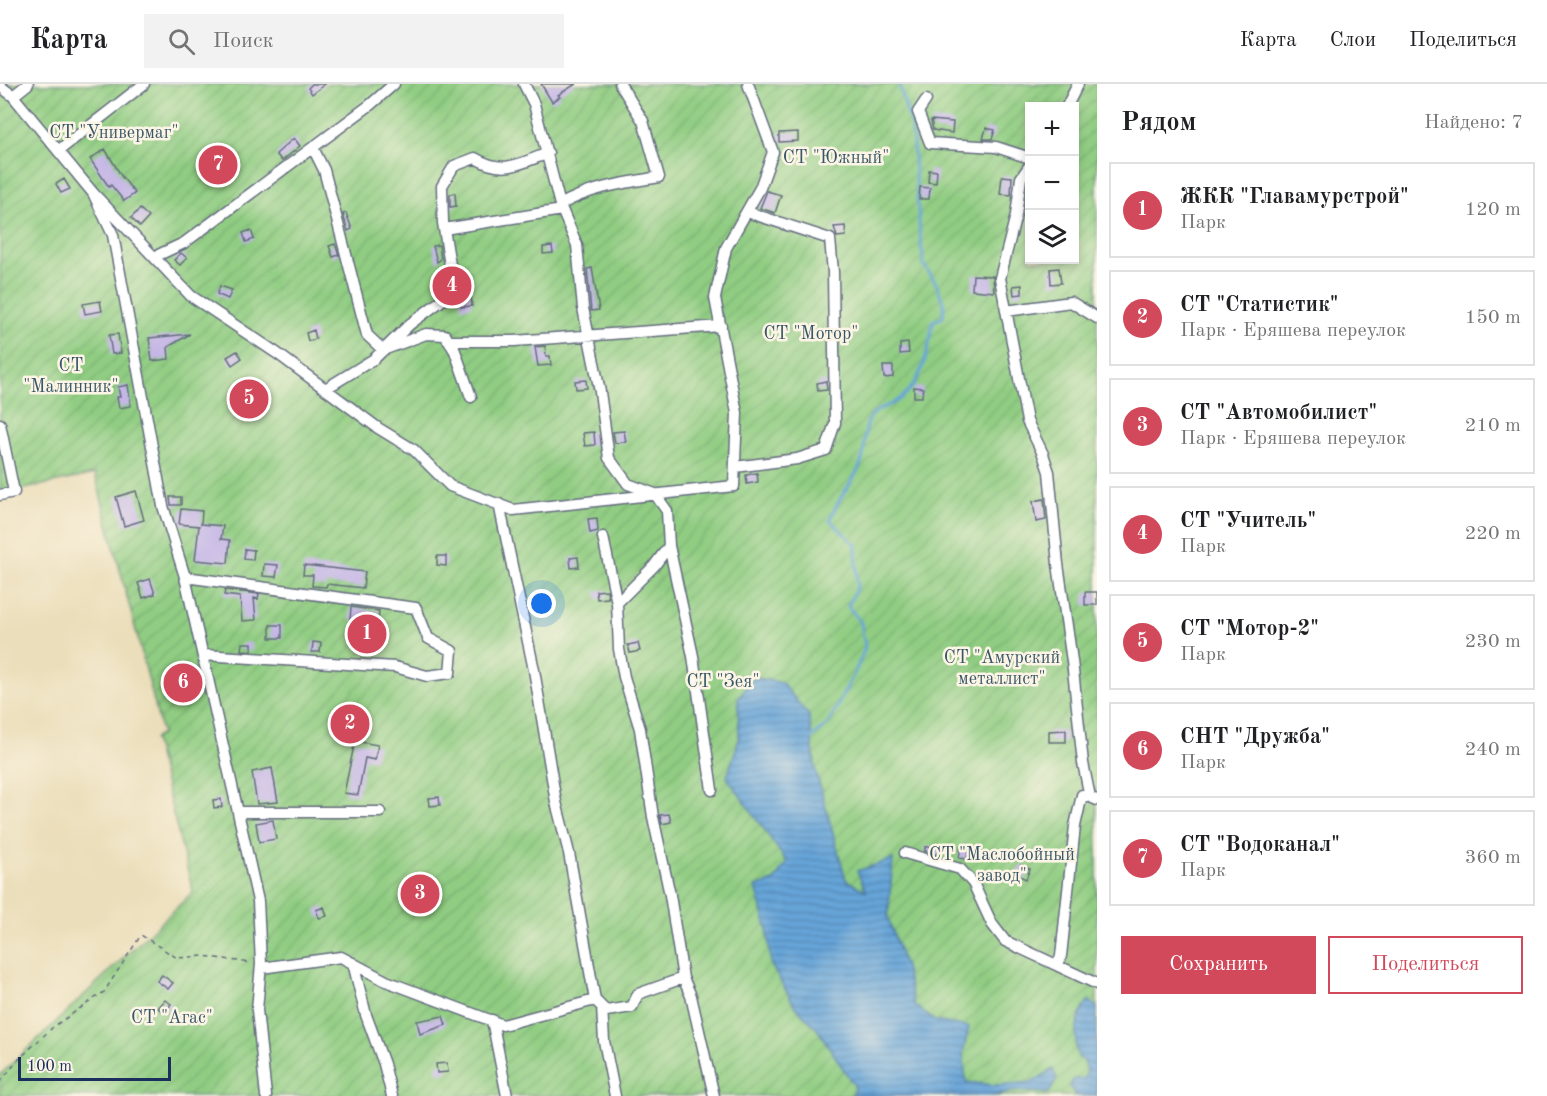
<!DOCTYPE html>
<html lang="ru">
<head>
<meta charset="utf-8">
<style>
  :root { --surface:#fff; --page:#f2f2f2; --text:#202124; --muted:#757577; --line:#e0e0e0; --accent:#d1495b }
  body { margin:0; font-family:"Old Standard TT",serif; background:var(--page); color:var(--text) }
  .controls { position:absolute; right:18px; top:18px; display:grid; overflow:hidden; border-radius:0px; box-shadow:0 3px 9px #0003 }
  .controls button { width:54px; height:54px; display:grid; place-items:center; padding:0; border:0; border-bottom:2px solid var(--line); background:var(--surface); color:var(--text); font:30px sans-serif }
  .scale { position:absolute; left:18px; bottom:15px; width:153px; box-sizing:border-box; padding-left:6px; border:3px solid #1b2f5e; border-top:0; font-size:16px; line-height:21px; white-space:nowrap; color:#1b2f5e; -webkit-text-stroke:4px #fcf5e5; paint-order:stroke }
  .you { position:absolute; left:542px; top:520px; width:21px; height:21px; margin:-15px; border:4px solid #fff; border-radius:50%; background:#1a73e8; box-shadow:0 0 0 9px #1a73e833 }
  .badge { display:grid; place-items:center; width:39px; height:39px; border-radius:50%; background:var(--accent); color:#fff; font-size:20px; font-weight:700 }
  .pin { position:absolute; translate:-50% -50%; border:3px solid #fff; box-shadow:0 2px 6px #0006 }
  .list { margin:0; padding:0; list-style:none }
  h2 { display:flex; justify-content:space-between; align-items:center; height:78px; margin:0; padding:0 24px; font-size:26px }
  h2 small { font-size:20px; font-weight:400; color:var(--muted) }
  .list li { display:grid; grid-template-columns:39px 1fr auto; gap:18px; align-items:center; box-sizing:border-box; height:96px; margin:0 12px 12px; padding:0 12px; border:2px solid var(--line); border-radius:0px }
  .list b { display:block; font-size:22px; white-space:nowrap }
  .list p { margin:0; font-size:20px; white-space:nowrap; color:var(--muted) }
  .list em { font-size:20px; font-style:normal; color:var(--muted) }
  .actions { display:flex; gap:12px; padding:18px 24px }
  .actions a { flex:1; padding:14px 0; border:2px solid var(--accent); border-radius:0px; text-align:center; font-size:21px; color:var(--accent) }
  .actions .main { background:var(--accent); color:#fff }
  .icon { flex:none; width:33px; height:33px; fill:none; stroke:currentColor; stroke-width:2; stroke-linecap:round; stroke-linejoin:round }
  .map { position:relative; flex:none; width:1097px; height:1012px; overflow:hidden }
  header { display:flex; align-items:center; gap:36px; box-sizing:border-box; height:84px; padding:0 30px; background:var(--surface); border-bottom:2px solid var(--line) }
  header strong { font-size:28px }
  nav { display:flex; gap:33px; margin-inline-start:auto; font-size:21px }
  .search { width:420px; height:54px; background:var(--page); display:flex; align-items:center; gap:15px; box-sizing:border-box; padding:0 21px; border-radius:0px; color:var(--muted); font-size:22px }
  main { display:flex }
  aside { flex:1; background:var(--surface) }
  .map>svg:first-child { display:block }
</style>
</head>
<body>
<header>
<strong>Карта</strong>
<div class="search"><svg class="icon" aria-label="search" viewBox="0 0 24 24"><circle cx="10" cy="10" r="6"/><path d="M15 15l6 6"/></svg>Поиск</div>
<nav><a>Карта</a><a>Слои</a><a>Поделиться</a></nav>
</header>
<main>
<div class="map">
<svg width="1097" height="1012" viewBox="0 0 1097 1012">
  <defs>
    <pattern id="garden-furrows" width="10" height="10" patternUnits="userSpaceOnUse" patternTransform="scale(1.5)"><rect width="10" height="10" fill="#90cd82"/><path d="M-1 1l2-2M0 10L10 0M9 11l2-2" fill="none" stroke="#7cb073"/></pattern>
    <pattern id="water-rules" width="6" height="5" patternUnits="userSpaceOnUse" patternTransform="scale(1.5)"><rect width="6" height="5" fill="#66a4d8"/><path d="M0 2.5h6" fill="none" stroke="#5386b2"/></pattern>
  </defs>
  <rect width="100%" height="100%" fill="#fcf5e5"/>
  <filter id="ink" filterUnits="userSpaceOnUse"><feTurbulence type="fractalNoise" baseFrequency=".0167" numOctaves="2"/><feDisplacementMap in="SourceGraphic" scale="12" xChannelSelector="R" yChannelSelector="G"/><feConvolveMatrix kernelMatrix="1 2 1 2 8 2 1 2 1" color-interpolation-filters="sRGB"/></filter>
  <filter id="wash" filterUnits="userSpaceOnUse"><feTurbulence type="fractalNoise" baseFrequency=".008" numOctaves="4" result="noise"/><feDisplacementMap in="SourceGraphic" scale="24" xChannelSelector="R" yChannelSelector="G"/><feGaussianBlur stdDeviation="1.35" result="paint"/><feColorMatrix in="noise" values="0 0 0 0 0 0 0 0 0 0 0 0 0 0 0 0 0 1.4 0 .05"/><feComposite in="paint" operator="in"/></filter>
  <g filter="url(#wash)">
    <rect width="100%" height="100%" fill="#ebdeba"/>
    <path fill="url(#garden-furrows)" stroke="#567e70" stroke-width="1.5" fill-rule="evenodd" d="M0 0H1097V1012H0V991L193 808 154 655 162 650C141 562 117 477 95 390L19 406 0 413ZM1030 22H1074V176H1030Z"/>
    <path fill="url(#water-rules)" stroke="#406a9b" stroke-width="1.5" d="M753 593 782 599 809 632 816 688 846 796 866 807 857 787 893 775 888 834 905 883 914 921 935 937 969 943 963 969 966 998 996 1001 1033 998 1053 985 1057 995 1049 1009 1016 1007 992 1012H852L855 1003 818 946 795 922 771 881 767 844 756 803 774 797 787 778 727 693 739 655 738 615Z
      M1089 916 1097 924V1012H1076L1069 1002 1074 995H1083L1087 988 1084 977 1078 973C1073 954 1076 932 1089 916Z"/>
    <g fill="none" stroke-linecap="round" stroke-linejoin="round">
      <path stroke="#66a4d8" stroke-width="3" d="M810 655 828 640 856 586 865 564 861 539 848 522 857 502 856 461 830 436C833 429 836 422 840 415 848 402 857 392 862 376 866 364 863 346 869 335 876 324 885 324 895 318 922 303 929 265 933 237L943 233 944 221 936 199 924 181 920 152 912 46 899 0"/>
    </g>
    <g id="blocks">
      <path fill="#c4b6e6" d="M312 0H325L312 10 308 4Z
        M541 0H576L558 11 560 13 552 18Z
        M931 36 953 38 952 49 933 46Z
        M986 44 995 46 992 55H983Z
        M798 48V57L779 58V49Z
        M294 54 300 62 282 77 276 70Z
        M105 65 122 93 135 109 124 117 111 101 109 103 90 75Z
        M929 86 937 87 936 99 928 98Z
        M1002 92 1012 93 1011 111 1000 110Z
        M64 95 70 105 61 109 56 100Z
        M920 103 930 104 929 115H919Z
        M767 107 781 111 775 129 760 124Z
        M455 109 456 122 450 123V110Z
        M140 125 149 133 140 143 131 134Z
        M346 129 352 145 348 147 343 130Z
        M845 142 846 152 837 153 834 143Z
        M251 146 254 155 246 158 243 149Z
        M335 160 339 171 333 173 329 162Z
        M439 161 441 175 437 178 433 162Z
        M552 162 553 169 543 170V163Z
        M181 169 187 174 180 181 174 176Z
        M592 184 599 226 591 227 587 185Z
        M1059 184 1061 199 1051 200 1050 185Z
        M973 191 993 192 994 208 972 206Z
        M1022 201V210L1014 211 1013 202Z
        M220 202 232 206 228 215 217 210Z
        M471 209 472 222 461 223 460 211Z
        M100 217 102 227 85 230 83 220Z
        M314 246 316 255 308 257 306 249Z
        M118 250 121 269 112 270 109 251Z
        M190 250 168 263 169 275 152 277 149 254Z
        M908 259 909 269 900 270V260Z
        M545 262 546 272H550L551 281 538 282 535 263Z
        M237 267 242 274 232 281 227 273Z
        M883 282H893V293L884 294Z
        M586 296 587 304 576 305 575 297Z
        M826 297 827 306 818 307 817 299Z
        M128 301 131 322 119 324 117 313H120L118 303Z
        M914 303 923 304 922 313H914Z
        M624 347 626 358 615 359 613 348Z
        M594 348 595 361 585 362 583 349Z
        M757 389 758 398 747 400 746 391Z
        M136 407 144 436 124 442 116 413Z
        M170 413H181V421H171Z
        M1044 415 1046 436 1036 438 1033 417Z
        M181 425 202 427 201 440 223 442 221 455 230 456 228 479 195 476 199 442 179 440Z
        M597 434 598 447 590 449 588 435Z
        M245 465 254 466 253 476 244 475Z
        M437 472H446V482L437 481Z
        M578 473 579 483 571 484 570 474Z
        M264 480 278 481 276 493 263 492Z
        M304 481 365 488 363 504 327 500 326 503 312 502 313 491H303Z
        M150 495 155 510 143 514 138 499Z
        M225 506 259 510 258 515 254 514 256 536 242 537 240 513 224 511Z
        M607 506 608 514 597 515 596 507Z
        M1085 508H1097V521H1085Z
        M351 523 379 527 378 539 350 536Z
        M270 541H282V554H270Z
        M313 558 321 559 320 568H312Z
        M242 559H252V567L241 566Z
        M638 559 640 567 630 569 628 561Z
        M1066 646V658H1049V647Z
        M355 657 378 661 375 676 365 674 358 711 344 709Z
        M272 684 278 718 257 720 252 688Z
        M439 713 440 721 430 722 429 714Z
        M221 715 222 723 214 724 213 716Z
        M669 730 671 738 662 740 660 731Z
        M273 736 276 755 259 758 256 739Z
        M941 762V772L925 767V763Z
        M961 762 969 763 967 775 959 774Z
        M1021 781 1030 785 1026 795 1017 791Z
        M324 823 327 832 319 834 316 826Z
        M162 891 173 899 168 905 157 897Z
        M165 916 171 920 165 929 158 924Z
        M443 932 446 941 420 950 417 937Z
        M447 979 448 988 437 989 436 980Z"/>
    </g>
  </g>
  <g filter="url(#ink)">
    <use href="#blocks" fill-opacity="0" stroke="#646c7e" stroke-width="1.5"/>
    <g fill="none" stroke-linecap="round" stroke-linejoin="round">
      <g stroke="#646c7e" stroke-width="13">
        <path id="minor" d="M524 0 534 20 560 121 577 161 583 224 600 308 609 374 628 400 655 410 667 427 669 462 654 482 617 519 619 565 624 593 640 645 653 733 670 811 683 894 691 912 714 1012
          M0 2 13 12 93 109 113 151 163 422 185 493 258 817 261 880 257 926 266 1012
          M13 12 28 0
          M926 16 918 28 930 59 996 63 1030 74
          M1067 22 1078 0
          M313 64 324 86 367 251 383 266 426 250 445 251 455 267 471 313
          M58 67 144 0
          M1030 81 1021 94 1016 131 1000 194 1027 337 1043 370 1049 388 1058 480 1072 577 1083 679 1090 713 1097 716
          M93 109 191 212 278 270 378 344 414 366 450 402 513 426 734 402 737 329 715 214 726 164 760 104 773 68 748 0
          M560 121C591 103 625 99 659 93L643 37 620 0
          M444 145 562 126
          M154 173 184 159 370 21 394 0
          M1006 227 1071 218 1097 234
          M449 257H514L721 242
          M325 305 374 275 410 240 449 211 453 199 443 139 442 102 454 82 475 74C504 91 519 80 548 69
          M0 340 14 408 0 411
          M735 383 797 375 826 366 835 339 833 188 830 155 747 128
          M603 453 617 519
          M669 462 693 572 712 706
          M185 493 416 524 428 554 452 567 450 589 427 592 395 583 204 571
          M239 728H380
          M905 769 960 785 973 799 992 840 1005 857 1097 900
          M353 879 366 931 384 980 392 1012
          M1058 882 1061 872 1075 742 1082 711 1090 713
          M261 884 341 873 386 897 503 941 595 916 569 769 556 718 534 586 499 420
          M595 916 606 927 632 923 638 910 683 894
          M602 923 604 957 615 1012
          M492 936 507 1012"/>
      </g>
      <path stroke="#646c7e" stroke-width="1.5" stroke-dasharray="4.5 4.5" stroke-linecap="butt" d="M0 998 19 975 53 943 104 908 141 851 177 874 204 872 251 879"/>
      <use href="#minor" stroke="#fff" stroke-width="10"/>
    </g>
  </g>
  <g text-anchor="middle" dominant-baseline="central" stroke-width="5" stroke-linejoin="round" paint-order="stroke">
    <g font-size="18" fill="#385667" stroke="#fcf5e5">
      <text x="114" y="49">СТ "Универмаг"</text>
      <text x="836" y="74">СТ "Южный"</text>
      <text x="811" y="250">СТ "Мотор"</text>
      <text x="71" y="282">СТ<tspan x="71" dy="21">"Малинник"</tspan></text>
      <text x="1002" y="574">СТ "Амурский<tspan x="1002" dy="21">металлист"</tspan></text>
      <text x="723" y="598">СТ "Зея"</text>
      <text x="1002" y="771">СТ "Маслобойный<tspan x="1002" dy="21">завод"</tspan></text>
      <text x="172" y="934">СТ "Агас"</text>
    </g>
  </g>
</svg>
<div class="controls">
<button>+</button>
<button>−</button>
<button><svg class="icon" aria-label="layers" viewBox="0 0 24 24"><path d="M12 4l9 5-9 5-9-5zM3 14l9 5 9-5"/></svg></button>
</div>
<div class="scale">100 m</div>
<div class="you"></div>
<div class="pin badge" style="left:367px;top:550px">1</div>
<div class="pin badge" style="left:350px;top:640px">2</div>
<div class="pin badge" style="left:420px;top:810px">3</div>
<div class="pin badge" style="left:452px;top:202px">4</div>
<div class="pin badge" style="left:249px;top:315px">5</div>
<div class="pin badge" style="left:183px;top:599px">6</div>
<div class="pin badge" style="left:218px;top:81px">7</div>
</div>
<aside>
<h2>Рядом<small>Найдено: 7</small></h2>
<ul class="list">
<li><span class="badge">1</span><div><b>ЖКК &quot;Главамурстрой&quot;</b><p>Парк</p></div><em>120 m</em></li>
<li><span class="badge">2</span><div><b>СТ &quot;Статистик&quot;</b><p>Парк · Еряшева переулок</p></div><em>150 m</em></li>
<li><span class="badge">3</span><div><b>СТ &quot;Автомобилист&quot;</b><p>Парк · Еряшева переулок</p></div><em>210 m</em></li>
<li><span class="badge">4</span><div><b>СТ &quot;Учитель&quot;</b><p>Парк</p></div><em>220 m</em></li>
<li><span class="badge">5</span><div><b>СТ &quot;Мотор-2&quot;</b><p>Парк</p></div><em>230 m</em></li>
<li><span class="badge">6</span><div><b>СНТ &quot;Дружба&quot;</b><p>Парк</p></div><em>240 m</em></li>
<li><span class="badge">7</span><div><b>СТ &quot;Водоканал&quot;</b><p>Парк</p></div><em>360 m</em></li>
</ul>
<div class="actions"><a class="main">Сохранить</a><a>Поделиться</a></div>
</aside>
</main>
</body>
</html>
